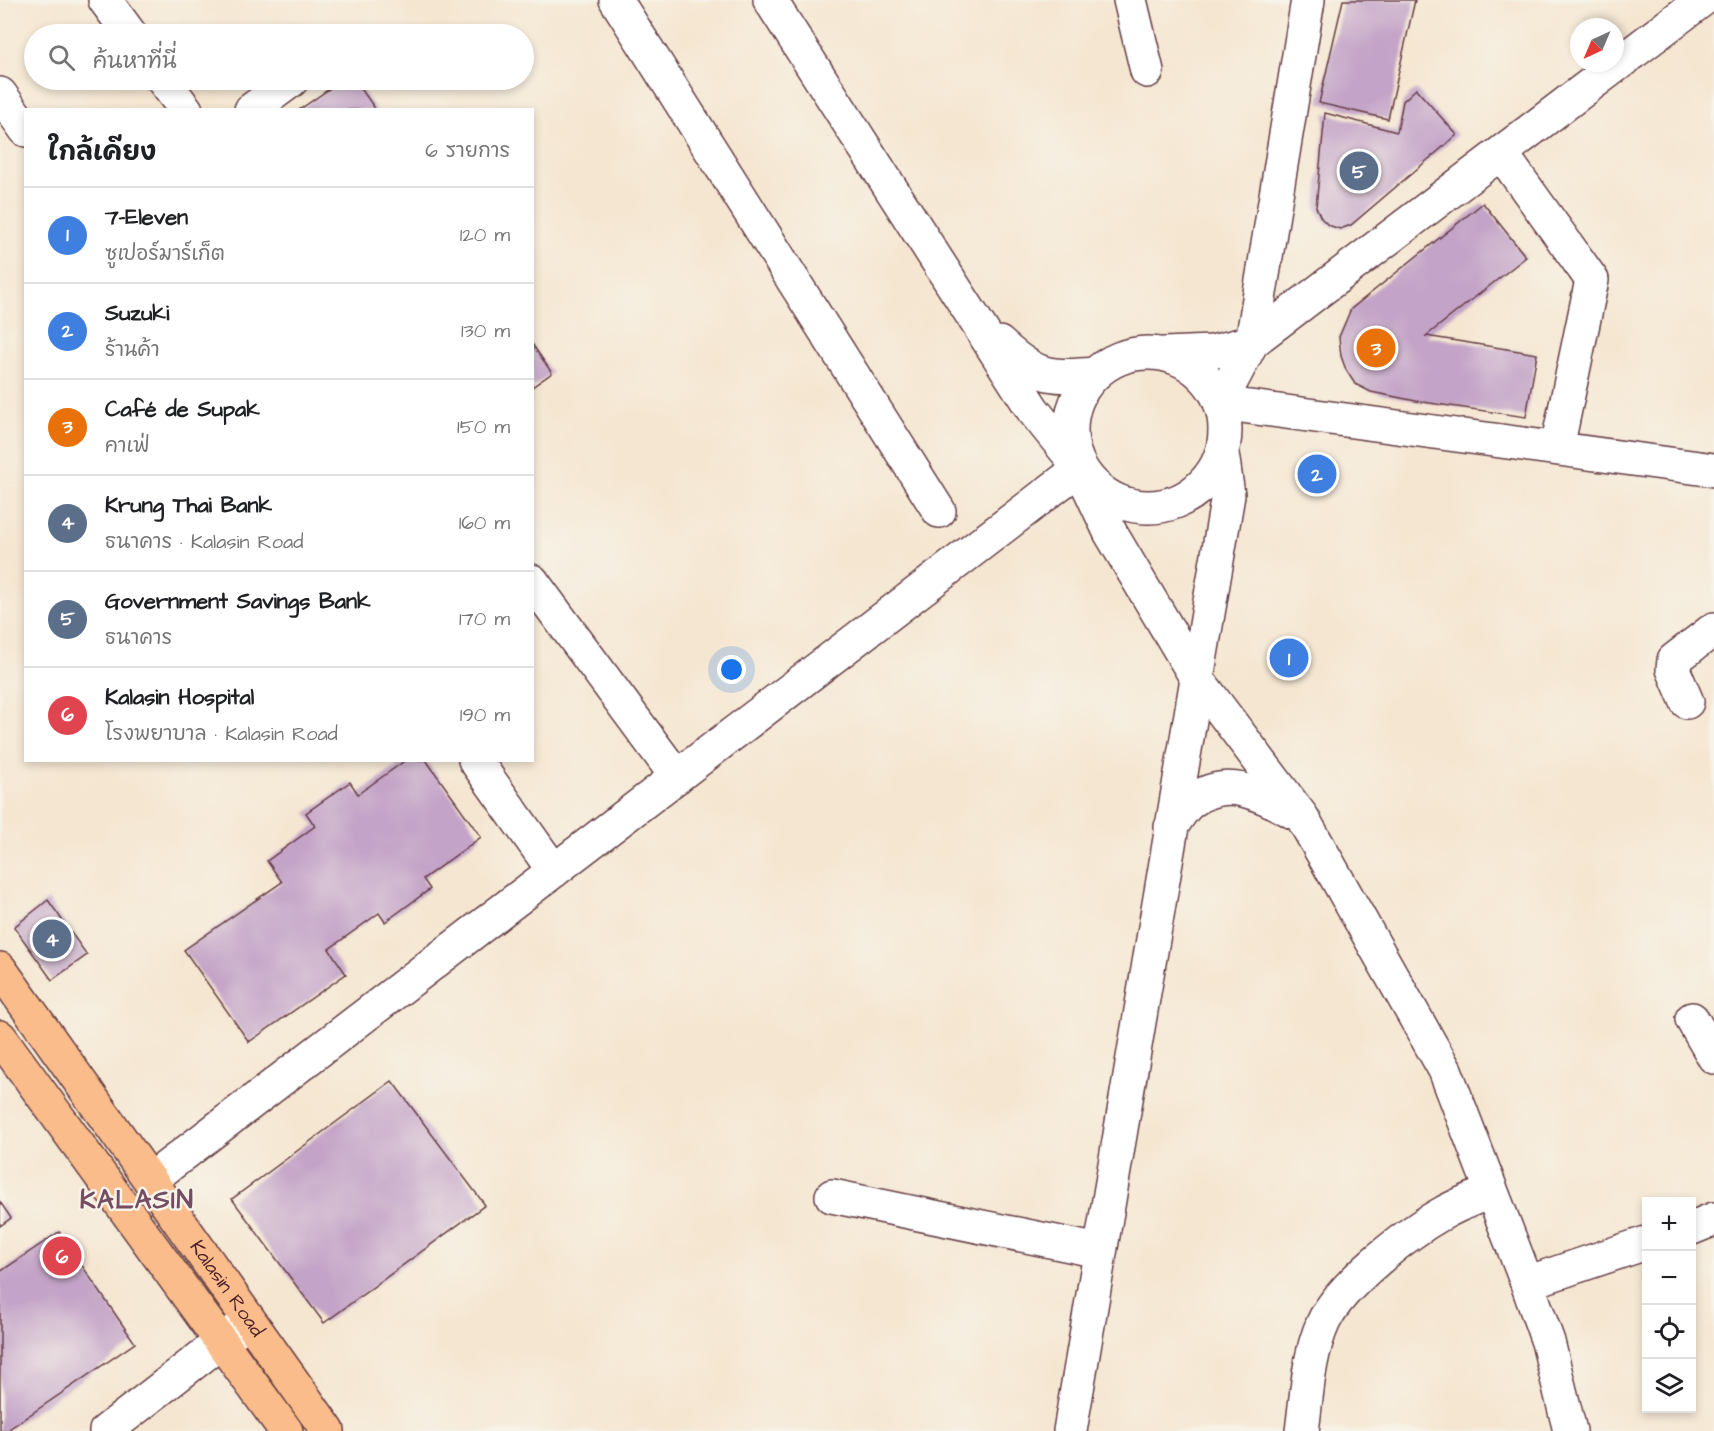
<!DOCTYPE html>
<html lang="th">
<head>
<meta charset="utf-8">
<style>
  :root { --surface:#fff; --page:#f2f2f2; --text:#202124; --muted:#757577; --line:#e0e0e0; --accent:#0b8043 }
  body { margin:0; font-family:"Architects Daughter","Playpen Sans Thai",sans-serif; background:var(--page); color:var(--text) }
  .controls { position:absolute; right:18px; bottom:18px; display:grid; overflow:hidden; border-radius:0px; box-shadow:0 3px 9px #0003 }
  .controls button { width:54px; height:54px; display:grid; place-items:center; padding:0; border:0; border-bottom:2px solid var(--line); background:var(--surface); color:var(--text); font:30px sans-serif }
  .compass { position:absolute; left:1570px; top:18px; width:54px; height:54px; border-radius:50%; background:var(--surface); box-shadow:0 3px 9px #0003; rotate:224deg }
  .you { position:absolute; left:732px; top:670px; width:21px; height:21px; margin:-15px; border:4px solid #fff; border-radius:50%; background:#1a73e8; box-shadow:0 0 0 9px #1a73e833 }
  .badge { display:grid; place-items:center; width:39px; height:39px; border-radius:50%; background:var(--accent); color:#fff; font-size:20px; font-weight:700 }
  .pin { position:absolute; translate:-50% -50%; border:3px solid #fff; box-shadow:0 2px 6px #0006 }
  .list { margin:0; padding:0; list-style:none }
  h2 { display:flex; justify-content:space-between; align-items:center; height:78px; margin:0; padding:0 24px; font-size:26px }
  h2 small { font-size:20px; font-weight:400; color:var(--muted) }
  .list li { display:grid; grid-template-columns:39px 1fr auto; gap:18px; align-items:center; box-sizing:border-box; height:96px; padding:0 24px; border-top:2px solid var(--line) }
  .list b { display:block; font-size:22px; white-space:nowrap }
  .list p { margin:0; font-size:20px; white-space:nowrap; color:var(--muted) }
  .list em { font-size:20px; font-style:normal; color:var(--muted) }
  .icon { flex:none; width:33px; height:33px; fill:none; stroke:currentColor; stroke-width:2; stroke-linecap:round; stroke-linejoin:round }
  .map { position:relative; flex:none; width:1714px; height:1431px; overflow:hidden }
  .search { position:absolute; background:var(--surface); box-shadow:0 3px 9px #0003; left:24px; top:24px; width:510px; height:66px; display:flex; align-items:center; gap:15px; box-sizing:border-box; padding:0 21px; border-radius:33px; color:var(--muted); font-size:22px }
  .panel { position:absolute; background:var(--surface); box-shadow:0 3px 9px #0003; left:24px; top:108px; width:510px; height:654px; border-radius:0px }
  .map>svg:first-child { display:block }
</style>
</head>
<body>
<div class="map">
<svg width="1714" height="1431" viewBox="0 0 1714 1431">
  <rect width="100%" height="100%" fill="#f7f3e8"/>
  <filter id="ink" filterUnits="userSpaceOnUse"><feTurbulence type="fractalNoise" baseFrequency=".0167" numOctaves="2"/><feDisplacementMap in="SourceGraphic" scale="12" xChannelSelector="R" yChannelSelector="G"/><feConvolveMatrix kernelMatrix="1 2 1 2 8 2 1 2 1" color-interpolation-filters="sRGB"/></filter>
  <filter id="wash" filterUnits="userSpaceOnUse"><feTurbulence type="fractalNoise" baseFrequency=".008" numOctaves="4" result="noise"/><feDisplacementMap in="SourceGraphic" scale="24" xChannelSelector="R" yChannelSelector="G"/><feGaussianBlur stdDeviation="1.35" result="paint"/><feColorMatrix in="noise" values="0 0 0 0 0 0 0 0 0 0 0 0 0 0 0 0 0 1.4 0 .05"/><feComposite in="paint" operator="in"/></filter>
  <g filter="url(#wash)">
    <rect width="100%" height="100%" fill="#f5e6d1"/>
    <g id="blocks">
      <path fill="#c3a3c7" d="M1343 0H1415L1388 119 1319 103Z
        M342 80H355L376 110H299Z
        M1416 89 1457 135 1351 225 1340 229 1328 225 1321 218 1316 207 1325 113 1397 132 1403 101Z
        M1483 203 1526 257 1426 336 1537 354 1526 417 1416 401 1371 392 1355 384 1346 370 1341 356 1339 337 1351 309Z
        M532 344 552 373 532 387Z
        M406 760H426L481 837 423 879 430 889 385 922 379 913 329 949 346 974 249 1042 184 950 282 882 267 861 315 826 306 813 350 782 358 794Z
        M48 900 87 955 52 980 14 927Z
        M392 1081 485 1205 324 1323 232 1199Z
        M0 1202 11 1218 0 1226Z
        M59 1232 135 1343 6 1431H0V1272Z"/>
    </g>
  </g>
  <g filter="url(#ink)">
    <use href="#blocks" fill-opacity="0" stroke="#643d44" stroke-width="1.5"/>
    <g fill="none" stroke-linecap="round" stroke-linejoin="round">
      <g stroke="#643d44" stroke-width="36">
        <path id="minor" d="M105 0 130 34
          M616 0 939 511
          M770 0 1033 410 1080 468 1110 532 1196 677 1302 817 1445 1070 1527 1283 1548 1342 1570 1431
          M1130 0 1147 71
          M163 80 186 110
          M0 94 26 130
          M251 110 292 80
          M1501 153 1592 280 1557 448
          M1252 342 1702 0
          M1252 342 1308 0
          M999 343C1034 375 1047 379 1094 374
          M1071 430a77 77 0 1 1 154 0a77 77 0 1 1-154 0Z
          M1164 354 1212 352 1252 342 1220 403 1714 470
          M532 581 677 777
          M1687 702 1673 669 1674 660 1714 629
          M475 760 554 871
          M1171 827C1177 819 1183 807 1192 801 1227 775 1260 794 1293 812
          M1692 1019 1714 1057
          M150 1180 1080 468
          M832 1196 1099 1251
          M1692 1228 1714 1219
          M1527 1283 1646 1243
          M106 1431 249 1320
          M1070 1431 1228 495 1222 453
          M1302 1431C1307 1395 1308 1357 1323 1323 1340 1285 1408 1232 1445 1212 1459 1204 1476 1198 1491 1191"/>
      </g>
      <g stroke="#643d44" stroke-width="36">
        <g id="major">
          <path id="s1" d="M0 969 328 1431"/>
          <path d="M0 1037 286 1431"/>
        </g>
      </g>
      <use href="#minor" stroke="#fff" stroke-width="33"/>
      <use href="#major" stroke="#f9bc8a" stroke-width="33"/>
    </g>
  </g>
  <g text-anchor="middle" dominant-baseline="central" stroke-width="5" stroke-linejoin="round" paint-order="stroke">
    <g font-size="20" fill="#4a1f2b" stroke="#f7f3e8">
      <text stroke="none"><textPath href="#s1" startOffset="392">Kalasin Road</textPath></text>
    </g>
    <g font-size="26" font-weight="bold" letter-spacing="1.5" fill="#744d62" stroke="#f7f3e8">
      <text x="137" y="1200">KALASIN</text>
    </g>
  </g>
</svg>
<div class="controls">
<button>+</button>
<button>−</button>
<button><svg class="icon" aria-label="locate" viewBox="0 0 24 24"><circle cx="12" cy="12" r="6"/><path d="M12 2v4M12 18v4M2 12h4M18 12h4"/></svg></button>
<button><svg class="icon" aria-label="layers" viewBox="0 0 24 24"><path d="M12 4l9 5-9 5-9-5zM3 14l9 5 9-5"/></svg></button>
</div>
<svg class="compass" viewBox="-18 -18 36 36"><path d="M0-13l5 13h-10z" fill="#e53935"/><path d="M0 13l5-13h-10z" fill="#757577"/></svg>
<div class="you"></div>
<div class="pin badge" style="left:1289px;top:658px;background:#3f7fe0">1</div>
<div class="pin badge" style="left:1317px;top:474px;background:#3f7fe0">2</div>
<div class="pin badge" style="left:1376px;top:348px;background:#e8710a">3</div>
<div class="pin badge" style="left:52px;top:939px;background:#5c6f8a">4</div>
<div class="pin badge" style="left:1359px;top:171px;background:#5c6f8a">5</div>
<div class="pin badge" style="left:62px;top:1256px;background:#e0444e">6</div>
<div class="search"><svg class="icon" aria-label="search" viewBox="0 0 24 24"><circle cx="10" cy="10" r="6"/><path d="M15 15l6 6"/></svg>ค้นหาที่นี่</div>
<section class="panel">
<h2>ใกล้เคียง<small>6 รายการ</small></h2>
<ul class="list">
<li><span class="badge" style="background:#3f7fe0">1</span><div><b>7-Eleven</b><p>ซูเปอร์มาร์เก็ต</p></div><em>120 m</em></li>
<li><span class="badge" style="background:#3f7fe0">2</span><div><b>Suzuki</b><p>ร้านค้า</p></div><em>130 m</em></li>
<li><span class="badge" style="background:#e8710a">3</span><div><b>Café de Supak</b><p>คาเฟ่</p></div><em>150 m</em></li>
<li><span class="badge" style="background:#5c6f8a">4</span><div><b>Krung Thai Bank</b><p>ธนาคาร · Kalasin Road</p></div><em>160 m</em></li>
<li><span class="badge" style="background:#5c6f8a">5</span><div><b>Government Savings Bank</b><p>ธนาคาร</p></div><em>170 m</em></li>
<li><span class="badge" style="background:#e0444e">6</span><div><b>Kalasin Hospital</b><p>โรงพยาบาล · Kalasin Road</p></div><em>190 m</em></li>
</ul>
</section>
</div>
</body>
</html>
